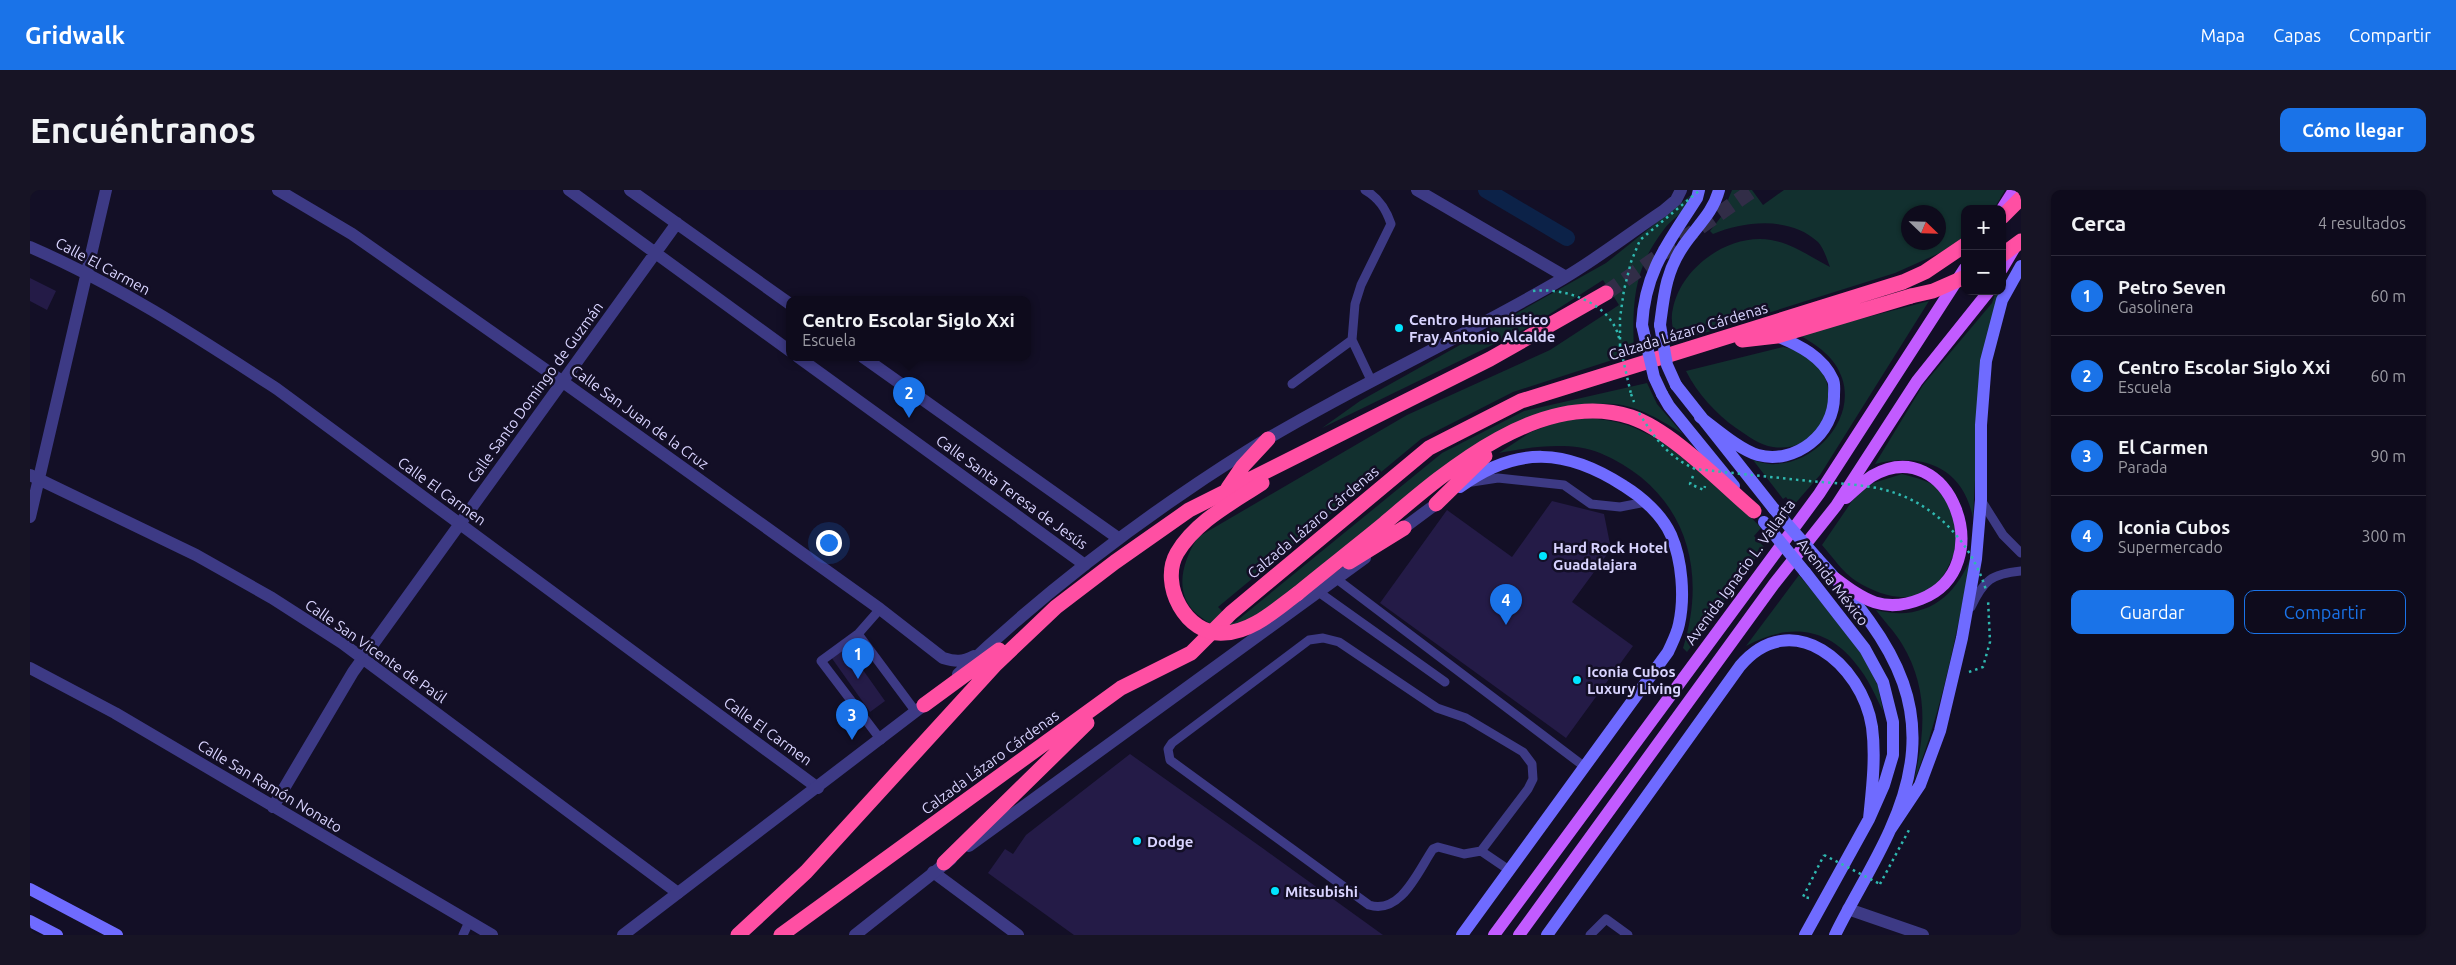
<!DOCTYPE html>
<html lang="es">
<head>
<meta charset="utf-8">
<style>
  :root { --surface:#0e0b1c; --page:#171425; --text:#f1f3f6; --muted:#9b9ba3; --line:#2e2b3b; --accent:#1a73e8 }
  body { margin:0; font-family:Ubuntu,sans-serif; background:var(--page); color:var(--text) }
  .controls { position:absolute; right:15px; top:15px; display:grid; overflow:hidden; border-radius:10px; box-shadow:0 1px 4px #0004 }
  .controls button { width:45px; height:45px; display:grid; place-items:center; padding:0; border:0; border-bottom:1px solid var(--line); background:var(--surface); color:var(--text); font:25px sans-serif }
  .compass { position:absolute; left:1871px; top:15px; width:45px; height:45px; border-radius:50%; background:var(--surface); box-shadow:0 1px 4px #0004; rotate:113deg }
  .you { position:absolute; left:798px; top:352px; width:18px; height:18px; margin:-12px; border:4px solid #fff; border-radius:50%; background:#1a73e8; box-shadow:0 0 0 8px #1a73e833 }
  .badge { display:grid; place-items:center; width:32px; height:32px; border-radius:50%; background:var(--accent); color:#fff; font-size:16px; font-weight:700 }
  .pin { position:absolute; translate:-50% -41px; filter:drop-shadow(0 1px 2px #0008) }
  .pin::after { content:''; position:absolute; top:26px; width:18px; height:15px; background:inherit; clip-path:polygon(0 0,100% 0,50% 100%) }
  .popup { position:absolute; left:756px; top:106px; width:245px; height:65px; box-sizing:border-box; display:grid; place-content:center; border-radius:10px; background:var(--surface); filter:drop-shadow(0 1px 4px #0005); font-size:16px; white-space:nowrap; color:var(--muted) }
  .popup b { font-size:19px; color:var(--text) }
  .popup::after { content:''; position:absolute; left:50%; top:100%; margin-left:-10px; border:10px solid transparent; border-top-color:var(--surface) }
  .list { margin:0; padding:0; list-style:none }
  h2 { display:flex; justify-content:space-between; align-items:center; height:65px; margin:0; padding:0 20px; font-size:21px }
  h2 small { font-size:16px; font-weight:400; color:var(--muted) }
  .list li { display:grid; grid-template-columns:32px 1fr auto; gap:15px; align-items:center; box-sizing:border-box; height:80px; padding:0 20px; border-top:1px solid var(--line) }
  .list b { display:block; font-size:19px; white-space:nowrap }
  .list p { margin:0; font-size:16px; white-space:nowrap; color:var(--muted) }
  .list em { font-size:16px; font-style:normal; color:var(--muted) }
  .actions { display:flex; gap:10px; padding:15px 20px }
  .actions a { flex:1; padding:11px 0; border:1px solid var(--accent); border-radius:10px; text-align:center; font-size:18px; color:var(--accent) }
  .actions .main { background:var(--accent); color:#fff }
  .map { position:relative; flex:none; width:1991px; height:745px; overflow:hidden; border-radius:10px }
  header { display:flex; align-items:center; gap:30px; box-sizing:border-box; height:70px; padding:0 25px; background:var(--accent); color:#fff }
  header strong { font-size:24px }
  nav { display:flex; gap:28px; margin-inline-start:auto; font-size:18px }
  .intro { display:flex; align-items:center; justify-content:space-between; box-sizing:border-box; height:120px; padding:0 30px }
  h1 { margin:0; font-size:35px }
  .button { padding:12px 22px; border-radius:10px; background:var(--accent); color:#fff; font-size:18px; font-weight:700 }
  main { display:flex; gap:30px; padding:0 30px }
  aside { flex:1; background:var(--surface); border-radius:10px; box-shadow:0 1px 4px #0004 }
  .map>svg:first-child { display:block }
</style>
</head>
<body>
<header>
<strong>Gridwalk</strong>
<nav><a>Mapa</a><a>Capas</a><a>Compartir</a></nav>
</header>
<div class="intro"><h1>Encuéntranos</h1><a class="button">Cómo llegar</a></div>
<main>
<div class="map">
<svg width="1991" height="745" viewBox="0 0 1991 745">
  <rect width="100%" height="100%" fill="#130f26"/>
  <path fill="#12302f" fill-rule="evenodd" d="M1702 0H1722L1733 15 1754 0H1975L1964 19H1935V46L1912 62 1865 83 1646 152C1643 141 1640 129 1643 118 1652 76 1700 43 1741 50 1764 54 1780 67 1800 77 1797 69 1793 57 1788 52 1760 26 1715 31 1683 44L1680 41 1691 27ZM1878 22H1908V52H1878Z
    M1661 5C1659 20 1644 27 1635 38 1603 79 1602 113 1604 163L1483 202 1391 249 1188 417 1204 433 1412 263 1494 221 1617 193 1627 214 1653 244C1632 231 1609 216 1584 214 1495 208 1411 283 1346 334 1305 366 1264 398 1224 430 1214 432 1199 438 1190 437 1184 436 1177 432 1172 428 1142 408 1151 373 1168 347L1377 225 1520 160 1589 115 1573 90 1501 136 1292 238 1330 211 1576 73Z
    M1966 101H1972L1951 177 1943 328C1933 277 1892 262 1845 274L1893 195 1962 113Z
    M1899 111 1790 285 1763 316 1756 307 1753 309 1723 270C1730 272 1738 275 1745 274 1786 273 1826 229 1812 188 1805 167 1787 155 1769 145Z
    M1753 157C1826 171 1804 266 1743 257 1729 255 1718 246 1706 238 1686 224 1667 203 1656 181Z
    M1562 228C1573 230 1586 231 1597 235 1647 253 1695 299 1731 338L1724 346 1734 357 1657 462 1653 458C1679 376 1653 298 1570 263 1541 251 1499 257 1469 263L1501 242 1530 231Z
    M1872 284C1887 288 1901 291 1913 302 1923 312 1925 323 1926 336 1928 357 1926 361 1917 379 1897 418 1858 411 1826 391 1813 383 1802 366 1792 355L1822 311 1840 294Z
    M1942 364C1927 441 1913 518 1884 591 1895 542 1899 499 1872 454 1865 442 1854 431 1846 420 1893 432 1926 409 1942 364Z
    M1769 385 1830 460 1848 496 1853 521C1845 505 1838 488 1826 474 1796 435 1756 434 1716 456Z"/>
  <g fill="none" stroke-linecap="round" stroke-linejoin="round">
    <path stroke="#0c2248" stroke-width="16" d="M1456 0 1537 48"/>
  </g>
  <path fill="#241b47" d="M0 88 26 101 17 120 0 111Z
    M1522 311 1574 324 1581 359 1542 412 1603 456 1536 548 1350 413 1417 320 1482 367Z
    M816 456 855 511 840 522 801 467Z
    M1100 564 1231 657 1353 745H1044L958 683 975 659 983 664 996 645Z"/>
  <g fill="none" stroke-linecap="round" stroke-linejoin="round">
    <path stroke="#312d47" stroke-width="15" stroke-dasharray="15 8" stroke-linecap="butt" d="M1576 103 1723 0"/>
    <path stroke="#2fb8b0" stroke-width="2.5" stroke-dasharray="2.5 4" stroke-linecap="butt" d="M1601 204 1604 212
      M1663 286 1660 294 1674 300 1675 296
      M1939 482 1953 477 1960 452 1958 409
      M1850 694 1879 640 1877 639
      M1779 708 1773 707 1794 665"/>
    <path stroke="#3d3a85" stroke-width="9" d="M1322 150 1325 114 1331 95 1361 34C1356 19 1349 8 1335 0
      M1262 194 1322 150 1341 190
      M1442 292 1468 288 1534 295 1561 314 1590 317 1616 312
      M1951 310 1973 345 1991 363
      M1308 390 1555 577
      M1290 403 1415 492
      M1941 417C1954 390 1961 384 1991 381
      M828 444 850 419
      M851 550 791 471 828 444 886 522
      M1451 661 1498 599 1503 589 1502 574 1493 562 1436 528 1407 518 1309 452 1293 448 1279 450 1142 553 1138 559 1140 570 1339 715C1371 725 1388 681 1403 659L1408 657 1434 664 1451 661 1479 680
      M433 745 439 732
      M1560 745 1576 729 1598 745"/>
    <path stroke="#3d3a85" stroke-width="12" d="M248 0 322 44 533 192 850 419 913 468C926 472 932 472 944 466
      M539 0 760 161
      M600 0 760 114
      M1387 0 1536 87
      M0 57C88 95 167 147 247 199L788 598
      M768 167 1055 375
      M833 167 1088 348
      M0 285 166 365 242 408 312 453 648 703
      M0 327 76 0
      M0 478 85 523 462 745
      M928 484C1016 400 1114 326 1217 261 1320 198 1430 149 1534 88 1568 68 1600 43 1633 21L1646 10 1651 0
      M243 617 323 482 647 33
      M903 682 988 745
      M1818 719 1893 745"/>
    <path stroke="#3d3a85" stroke-width="12" d="M1367 343 1406 314
      M939 656 1335 368
      M593 745 894 515
      M825 745 921 669"/>
    <path stroke="#6f6bff" stroke-width="12" d="M1612 135C1615 80 1639 52 1667 8L1669 0
      M1630 135C1634 104 1636 81 1654 55 1667 36 1683 23 1689 0
      M1646 195 1744 319
      M1632 204 1639 216 1704 296
      M1670 227C1685 238 1710 260 1728 265 1765 275 1805 244 1804 205 1804 201 1805 194 1803 190 1793 167 1769 155 1747 146
      M1430 297C1487 255 1537 259 1594 296 1612 307 1632 325 1641 345 1652 370 1655 407 1649 434 1647 444 1642 453 1638 462L1432 745
      M1787 368C1866 455 1913 523 1860 640 1844 676 1822 710 1805 745
      M1775 382 1835 459 1853 492 1863 532V565L1854 595 1839 629 1775 745
      M1860 640 1890 595 1910 541 1932 448 1946 369 1951 310V235L1956 171 1972 110 1991 76
      M0 699 87 745
      M0 731 27 745
      M1517 745 1710 476C1762 415 1832 474 1842 537 1846 567 1842 599 1839 629"/>
    <path stroke="#c25bff" stroke-width="12" d="M1972 19 1984 0
      M1972 79 1985 57
      M1805 388C1834 410 1854 424 1891 409 1971 378 1920 241 1842 286 1833 292 1824 301 1816 308
      M1464 745 1789 304 1935 78
      M1489 745 1744 394 1806 316 1887 191 1959 101"/>
    <path stroke="#ff4fa3" stroke-width="15" d="M1972 27 1991 8
      M1712 150 1747 146 1881 106
      M1198 298 1213 276 1238 249
      M1406 314 1455 266
      M1319 372 1374 338
      M1267 404C1296 380 1326 357 1355 333 1417 280 1512 198 1601 227 1642 241 1690 292 1724 321
      M894 515 969 460
      M914 673 1057 533
      M708 745 776 682 966 474 1026 417 1085 372 1159 320 1460 169 1576 103
      M751 745 1091 498 1161 463 1201 423 1399 258 1491 211 1873 92 1895 82 1935 55"/>
    <path stroke="#2fb8b0" stroke-width="2.5" stroke-dasharray="2.5 4" stroke-linecap="butt" d="M1503 101C1535 97 1581 113 1589 148
      M1590 156V128L1594 100 1601 72 1610 50 1670 0
      M1590 156 1601 204
      M1609 223C1624 247 1638 267 1665 279 1703 283 1741 287 1779 291 1801 293 1825 294 1847 298 1900 309 1940 348 1956 400
      M1794 665 1850 694"/>
    <path stroke="#6f6bff" stroke-width="12" d="M1612 135 1624 187 1632 204
      M1630 135 1637 175 1646 195
      M1744 319 1787 368
      M1734 332 1775 382"/>
    <path stroke="#ff4fa3" stroke-width="15" d="M1972 65 1991 51
      M1881 106 1903 101 1935 87
      M1232 293C1202 313 1166 331 1147 363 1129 394 1156 446 1194 443 1222 442 1245 420 1267 404"/>
  </g>
  <g fill="#00e5ff" stroke="#130f26" stroke-width="2">
    <circle cx="1369" cy="138" r="5"/>
    <circle cx="1513" cy="366" r="5"/>
    <circle cx="1547" cy="490" r="5"/>
    <circle cx="1107" cy="651" r="5"/>
    <circle cx="1245" cy="701" r="5"/>
  </g>
  <g text-anchor="middle" dominant-baseline="central" stroke-width="5" stroke-linejoin="round" paint-order="stroke">
    <g font-size="15" fill="#d9d4ff" stroke="#130f26">
      <text transform="translate(73 76) rotate(28)">Calle El Carmen</text>
      <text transform="translate(1658 141) rotate(-17)">Calzada Lázaro Cárdenas</text>
      <text transform="translate(505 202) rotate(-54)">Calle Santo Domingo de Guzmán</text>
      <text transform="translate(610 227) rotate(36)">Calle San Juan de la Cruz</text>
      <text transform="translate(412 301) rotate(36)">Calle El Carmen</text>
      <text transform="translate(982 302) rotate(36)">Calle Santa Teresa de Jesús</text>
      <text transform="translate(1283 332) rotate(-40)">Calzada Lázaro Cárdenas</text>
      <text transform="translate(1710 382) rotate(-54)">Avenida Ignacio L. Vallarta</text>
      <text transform="translate(1803 392) rotate(52)">Avenida México</text>
      <text transform="translate(346 461) rotate(35)">Calle San Vicente de Paúl</text>
      <text transform="translate(738 541) rotate(36)">Calle El Carmen</text>
      <text transform="translate(960 572) rotate(-36)">Calzada Lázaro Cárdenas</text>
      <text transform="translate(240 596) rotate(31)">Calle San Ramón Nonato</text>
    </g>
    <g font-size="15" font-weight="bold" fill="#d9d4ff" stroke="#130f26" text-anchor="start">
      <text x="1379" y="129">Centro Humanistico<tspan x="1379" dy="17">Fray Antonio Alcalde</tspan></text>
      <text x="1523" y="357">Hard Rock Hotel<tspan x="1523" dy="17">Guadalajara</tspan></text>
      <text x="1557" y="481">Iconia Cubos<tspan x="1557" dy="17">Luxury Living</tspan></text>
      <text x="1117" y="651">Dodge</text>
      <text x="1255" y="701">Mitsubishi</text>
    </g>
  </g>
</svg>
<div class="controls">
<button>+</button>
<button>−</button>
</div>
<svg class="compass" viewBox="-18 -18 36 36"><path d="M0-13l5 13h-10z" fill="#e53935"/><path d="M0 13l5-13h-10z" fill="#9b9ba3"/></svg>
<div class="you"></div>
<div class="pin badge" style="left:828px;top:489px">1</div>
<div class="pin badge" style="left:879px;top:228px">2</div>
<div class="popup"><b>Centro Escolar Siglo Xxi</b>Escuela</div>
<div class="pin badge" style="left:822px;top:550px">3</div>
<div class="pin badge" style="left:1476px;top:435px">4</div>
</div>
<aside>
<h2>Cerca<small>4 resultados</small></h2>
<ul class="list">
<li><span class="badge">1</span><div><b>Petro Seven</b><p>Gasolinera</p></div><em>60 m</em></li>
<li><span class="badge">2</span><div><b>Centro Escolar Siglo Xxi</b><p>Escuela</p></div><em>60 m</em></li>
<li><span class="badge">3</span><div><b>El Carmen</b><p>Parada</p></div><em>90 m</em></li>
<li><span class="badge">4</span><div><b>Iconia Cubos</b><p>Supermercado</p></div><em>300 m</em></li>
</ul>
<div class="actions"><a class="main">Guardar</a><a>Compartir</a></div>
</aside>
</main>
</body>
</html>
